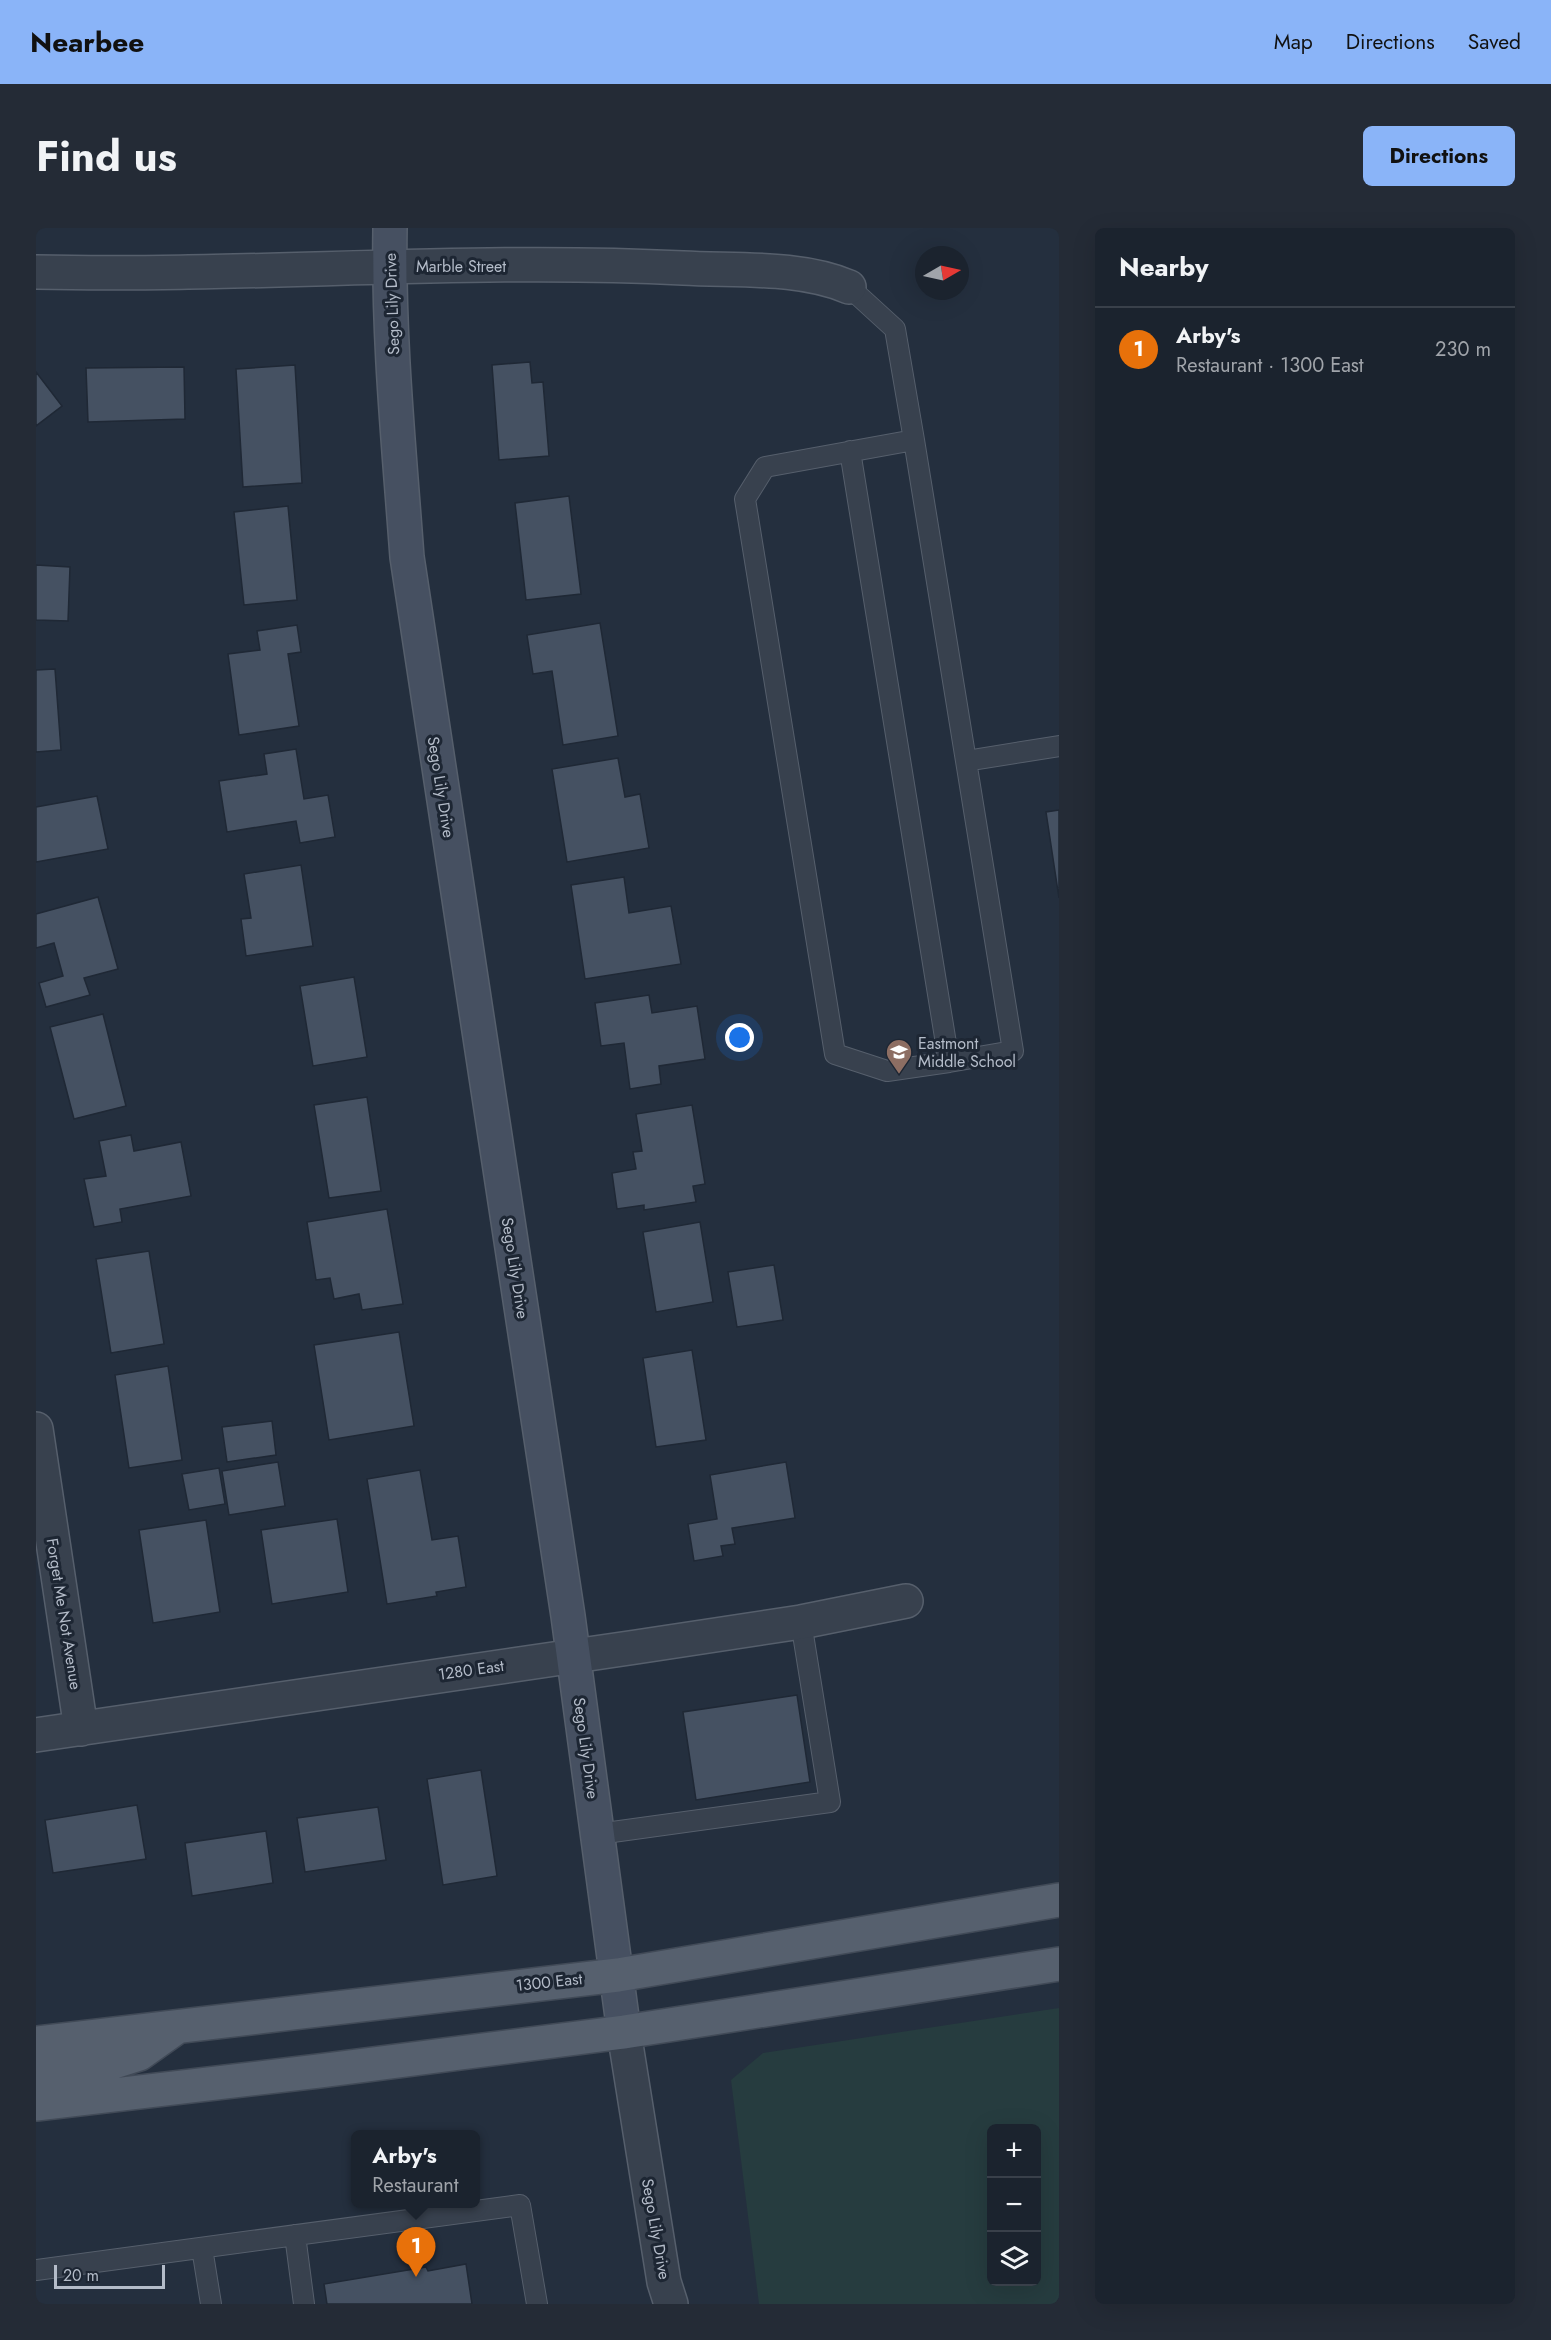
<!DOCTYPE html>
<html lang="en">
<head>
<meta charset="utf-8">
<style>
  :root { --surface:#1b232e; --page:#242b36; --text:#f1f3f6; --muted:#a0a4aa; --line:#39404a; --accent:#8ab4f8 }
  body { margin:0; font-family:Jost,sans-serif; background:var(--page); color:var(--text) }
  .controls { position:absolute; right:18px; bottom:18px; display:grid; overflow:hidden; border-radius:9px; box-shadow:0 6px 24px #0002 }
  .controls button { width:54px; height:54px; display:grid; place-items:center; padding:0; border:0; border-bottom:2px solid var(--line); background:var(--surface); color:var(--text); font:30px sans-serif }
  .compass { position:absolute; left:879px; top:18px; width:54px; height:54px; border-radius:50%; background:var(--surface); box-shadow:0 6px 24px #0002; rotate:81deg }
  .scale { position:absolute; left:18px; bottom:15px; width:111px; box-sizing:border-box; padding-left:6px; border:3px solid #b4bcc9; border-top:0; font-size:16px; line-height:21px; white-space:nowrap; color:#b4bcc9; -webkit-text-stroke:4px #1d2633; paint-order:stroke }
  .you { position:absolute; left:704px; top:810px; width:21px; height:21px; margin:-15px; border:4px solid #fff; border-radius:50%; background:#1a73e8; box-shadow:0 0 0 9px #1a73e833 }
  .badge { display:grid; place-items:center; width:39px; height:39px; border-radius:50%; background:var(--accent); color:#fff; font-size:20px; font-weight:700 }
  .pin { position:absolute; translate:-50% -50px; filter:drop-shadow(0 2px 3px #0008) }
  .pin::after { content:''; position:absolute; top:32px; width:21px; height:18px; background:inherit; clip-path:polygon(0 0,100% 0,50% 100%) }
  .popup { position:absolute; left:315px; top:1902px; width:129px; height:78px; box-sizing:border-box; display:grid; place-content:center; border-radius:9px; background:var(--surface); filter:drop-shadow(0 2px 4px #0005); font-size:20px; white-space:nowrap; color:var(--muted) }
  .popup b { font-size:22px; color:var(--text) }
  .popup::after { content:''; position:absolute; left:50%; top:100%; margin-left:-12px; border:12px solid transparent; border-top-color:var(--surface) }
  .list { margin:0; padding:0; list-style:none }
  h2 { display:flex; justify-content:space-between; align-items:center; height:78px; margin:0; padding:0 24px; font-size:26px }
  h2 small { font-size:20px; font-weight:400; color:var(--muted) }
  .list li { display:grid; grid-template-columns:39px 1fr auto; gap:18px; align-items:center; box-sizing:border-box; height:84px; padding:0 24px; border-top:2px solid var(--line) }
  .list b { display:block; font-size:22px; white-space:nowrap }
  .list p { margin:0; font-size:20px; white-space:nowrap; color:var(--muted) }
  .list em { font-size:20px; font-style:normal; color:var(--muted) }
  .icon { flex:none; width:33px; height:33px; fill:none; stroke:currentColor; stroke-width:2; stroke-linecap:round; stroke-linejoin:round }
  .map { position:relative; flex:none; width:1023px; height:2076px; overflow:hidden; border-radius:9px }
  header { display:flex; align-items:center; gap:36px; box-sizing:border-box; height:84px; padding:0 30px; background:var(--accent); color:#111 }
  header strong { font-size:28px }
  nav { display:flex; gap:33px; margin-inline-start:auto; font-size:21px }
  .intro { display:flex; align-items:center; justify-content:space-between; box-sizing:border-box; height:144px; padding:0 36px }
  h1 { margin:0; font-size:42px }
  .button { padding:15px 27px; border-radius:9px; background:var(--accent); color:#111; font-size:21px; font-weight:700 }
  main { display:flex; gap:36px; padding:0 36px }
  aside { flex:1; background:var(--surface); border-radius:9px; box-shadow:0 6px 24px #0002 }
  .map>svg:first-child { display:block }
</style>
</head>
<body>
<header>
<strong>Nearbee</strong>
<nav><a>Map</a><a>Directions</a><a>Saved</a></nav>
</header>
<div class="intro"><h1>Find us</h1><a class="button">Directions</a></div>
<main>
<div class="map">
<svg width="1023" height="2076" viewBox="0 0 1023 2076">
  <rect width="100%" height="100%" fill="#242f3e"/>
  <path fill="#263c3f" fill-rule="evenodd" d="M1023 1780V2076H723L695 1852 727 1825ZM956 1900H1000V2054H956Z"/>
  <path fill="#455162" stroke="#1f2835" stroke-width="1.5" d="M494 134 496 155 507 154 513 228 463 232 456 137Z
    M259 137 266 255 207 259 200 141Z
    M148 139 149 191 52 194 50 140Z
    M0 144 26 178 0 198Z
    M533 268 545 366 490 372 479 275Z
    M252 278 261 372 208 377 198 284Z
    M0 337 34 339 32 393 0 392Z
    M564 395 582 508 527 517 516 443 497 446 491 407Z
    M261 397 265 424 252 426 263 498 203 507 192 426 224 422 221 403Z
    M19 441 25 522 0 524V442Z
    M260 521 268 571 292 567 299 609 264 615 260 593 191 604 183 553 231 546 228 526Z
    M582 530 589 569 604 566 613 620 531 634 516 541Z
    M61 568 72 621 0 634V579Z
    M1023 582V670L1010 584Z
    M265 637 277 718 210 728 205 691 215 690 208 646Z
    M588 649 593 685 635 678 645 736 549 751 535 657Z
    M62 669 82 741 48 750 54 767 10 779 3 755 27 748 18 715 0 720V686Z
    M318 749 331 829 277 838 264 758Z
    M613 767 616 785 661 778 669 831 623 838 625 856 594 861 588 815 565 818 559 775Z
    M67 786 90 878 38 891 14 799Z
    M331 869 345 963 293 970 278 877Z
    M656 877 669 956 657 958 660 974 608 982V977L581 981 576 945 600 941 597 924 606 923 600 886Z
    M95 907 98 923 145 914 155 968 84 981 86 994 58 999 48 951 70 948 63 913Z
    M351 981 367 1076 326 1082 323 1066 298 1071 294 1050 280 1052 271 994Z
    M664 994 677 1074 620 1084 607 1004Z
    M113 1023 128 1116 75 1125 60 1031Z
    M738 1037 747 1092 701 1099 692 1044Z
    M363 1104 378 1198 293 1212 278 1117Z
    M656 1122 670 1212 620 1219 607 1130Z
    M132 1138 146 1232 93 1240 79 1147Z
    M236 1193 240 1227 191 1234 186 1199Z
    M242 1234 249 1278 193 1287 186 1243Z
    M750 1234 759 1290 696 1300 699 1316 685 1318 687 1328 658 1333 652 1296 681 1291 674 1247Z
    M183 1240 189 1276 153 1282 146 1246Z
    M384 1242 396 1312 422 1308 430 1359 400 1364 401 1368 351 1376 331 1251Z
    M301 1291 312 1364 236 1376 225 1302Z
    M170 1292 184 1384 117 1395 103 1302Z
    M761 1467 774 1554 660 1572 647 1484Z
    M445 1542 461 1648 407 1657 391 1551Z
    M101 1577 110 1631 17 1645 9 1592Z
    M342 1579 350 1632 269 1644 261 1590Z
    M230 1603 237 1655 156 1668 149 1615Z
    M430 2036 436 2076H291L288 2056 390 2039 392 2043Z"/>
  <g fill="none" stroke-linecap="round" stroke-linejoin="round">
    <g stroke="#565f6c" stroke-width="22">
      <path id="service" d="M813 59 859 101 878 212 729 239 709 271 799 826 851 843 913 834 814 223
        M878 212 977 823 913 834
        M930 533 1023 518
        M562 1606 794 1574 765 1394
        M259 2007 268 2076
        M166 2020 175 2076
        M0 2042 484 1977 501 2076"/>
    </g>
    <g stroke="#565f6c" stroke-width="36">
      <path id="minor" d="M0 44C216 49 432 29 647 40 700 43 764 38 813 59
        M0 1201 45 1501
        M0 1507 600 1419 765 1394 870 1373"/>
    </g>
    <g stroke="#565f6c" stroke-width="36">
      <path id="tertiary" d="M588 1804 628 2054 635 2076"/>
    </g>
    <g stroke="#565f6c" stroke-width="36">
      <path id="secondary" d="M354 0C352 110 363 219 371 329L532 1388 588 1804"/>
    </g>
    <g stroke="#414a57" stroke-width="36">
      <path id="primary" d="M0 1815 582 1747 1023 1672
        M0 1846 62 1839 103 1826 141 1799
        M0 1876 283 1843 588 1804 1023 1736"/>
    </g>
    <use href="#service" stroke="#38414e" stroke-width="20"/>
    <use href="#minor" stroke="#38414e" stroke-width="33"/>
    <use href="#tertiary" stroke="#38414e" stroke-width="33"/>
    <use href="#secondary" stroke="#465061" stroke-width="33"/>
    <use href="#primary" stroke="#56606e" stroke-width="33"/>
  </g>
  <defs>
    <g id="school-pin" transform="scale(1.35)"><path d="M0 17L-7.5 6A9.5 9.5 0 1 1 7.5 6Z" fill="#8d6e63" stroke="#1d2633"/><path d="M0-5L7-2L0 1L-7-2ZM-4 1L0 2.5L4 1V4Q0 6-4 4Z" fill="#fff"/></g>
  </defs>
  <g fill-rule="evenodd">
    <use href="#school-pin" x="863" y="824"/>
  </g>
  <g text-anchor="middle" dominant-baseline="central" stroke-width="6" stroke-linejoin="round" paint-order="stroke">
    <g font-size="16" fill="#b4bcc9" stroke="#1d2633">
      <text x="425" y="38">Marble Street</text>
      <text transform="translate(356 76) rotate(-92)">Sego Lily Drive</text>
      <text transform="translate(405 559) rotate(81)">Sego Lily Drive</text>
      <text transform="translate(479 1040) rotate(81)">Sego Lily Drive</text>
      <text transform="translate(28 1386) rotate(81)">Forget Me Not Avenue</text>
      <text transform="translate(435 1442) rotate(-8)">1280 East</text>
      <text transform="translate(550 1520) rotate(82)">Sego Lily Drive</text>
      <text transform="translate(513 1754) rotate(-6)">1300 East</text>
      <text transform="translate(620 2001) rotate(80)">Sego Lily Drive</text>
    </g>
    <g font-size="16" fill="#b4bcc9" stroke="#1d2633" text-anchor="start">
      <text x="882" y="815">Eastmont<tspan x="882" dy="18">Middle School</tspan></text>
    </g>
  </g>
</svg>
<div class="controls">
<button>+</button>
<button>−</button>
<button><svg class="icon" aria-label="layers" viewBox="0 0 24 24"><path d="M12 4l9 5-9 5-9-5zM3 14l9 5 9-5"/></svg></button>
</div>
<svg class="compass" viewBox="-18 -18 36 36"><path d="M0-13l5 13h-10z" fill="#e53935"/><path d="M0 13l5-13h-10z" fill="#a0a4aa"/></svg>
<div class="scale">20 m</div>
<div class="you"></div>
<div class="pin badge" style="left:380px;top:2049px;background:#e8710a">1</div>
<div class="popup"><b>Arby's</b>Restaurant</div>
</div>
<aside>
<h2>Nearby<small></small></h2>
<ul class="list">
<li><span class="badge" style="background:#e8710a">1</span><div><b>Arby's</b><p>Restaurant · 1300 East</p></div><em>230 m</em></li>
</ul>
</aside>
</main>
</body>
</html>
